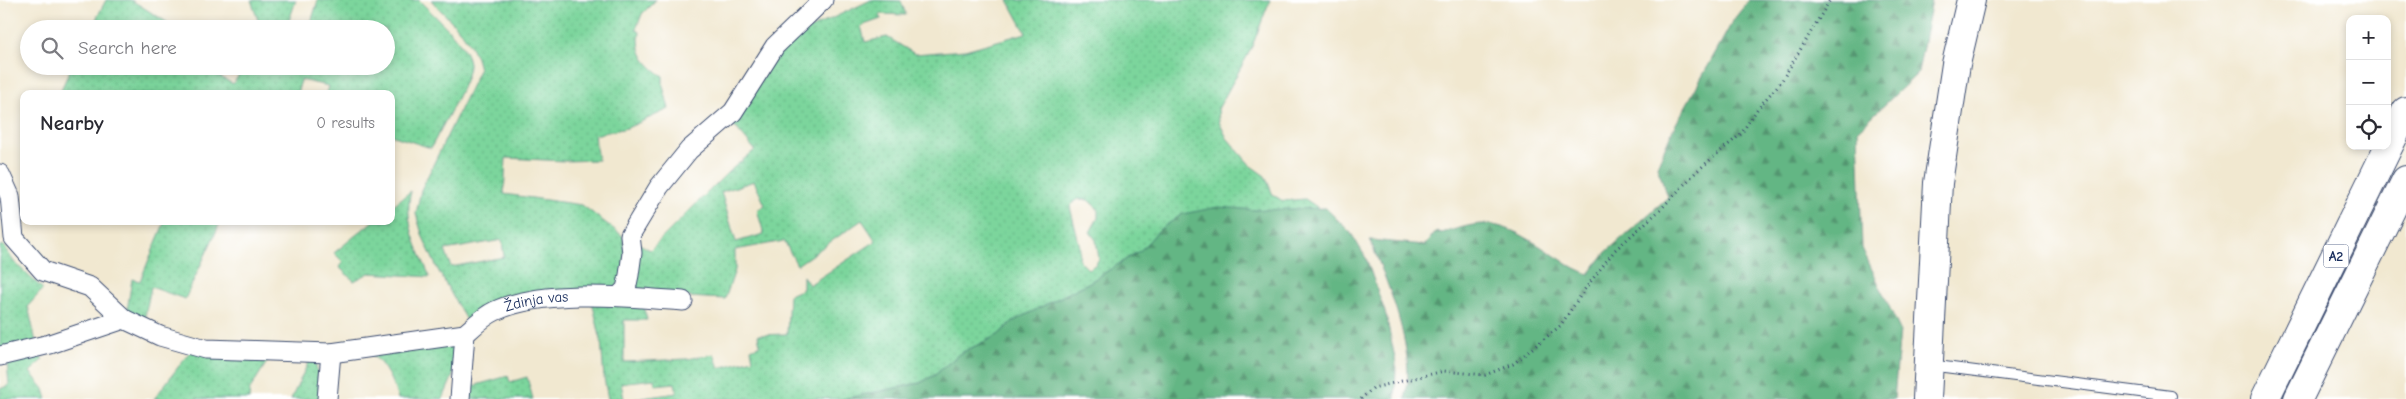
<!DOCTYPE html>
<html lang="en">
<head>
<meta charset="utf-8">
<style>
  :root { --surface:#fff; --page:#f2f2f3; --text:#2b2b33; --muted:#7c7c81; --line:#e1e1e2 }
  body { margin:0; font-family:"Comic Neue",sans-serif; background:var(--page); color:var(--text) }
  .controls { position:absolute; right:15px; top:15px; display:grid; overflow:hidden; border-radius:10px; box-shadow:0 2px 8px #0003 }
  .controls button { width:45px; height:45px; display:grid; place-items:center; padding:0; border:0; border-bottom:1px solid var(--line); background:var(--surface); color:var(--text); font:25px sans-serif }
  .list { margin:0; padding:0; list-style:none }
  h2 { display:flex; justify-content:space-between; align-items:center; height:65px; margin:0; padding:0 20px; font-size:21px }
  h2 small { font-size:16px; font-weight:400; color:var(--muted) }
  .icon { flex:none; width:28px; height:28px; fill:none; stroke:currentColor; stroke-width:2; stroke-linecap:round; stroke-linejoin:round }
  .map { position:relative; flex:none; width:2406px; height:399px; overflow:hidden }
  .search { position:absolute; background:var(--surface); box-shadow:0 2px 8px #0003; left:20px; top:20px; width:375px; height:55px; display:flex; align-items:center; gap:12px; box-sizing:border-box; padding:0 18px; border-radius:28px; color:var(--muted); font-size:19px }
  .panel { position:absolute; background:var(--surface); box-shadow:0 2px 8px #0003; left:20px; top:90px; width:375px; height:135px; border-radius:10px }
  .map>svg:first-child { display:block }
</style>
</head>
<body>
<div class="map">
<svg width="2406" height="399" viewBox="0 0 2406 399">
  <defs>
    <pattern id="grass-dots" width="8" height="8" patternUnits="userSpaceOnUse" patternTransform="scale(1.25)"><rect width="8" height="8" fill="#7bd59c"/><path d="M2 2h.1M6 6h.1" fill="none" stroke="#6ab789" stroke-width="1.8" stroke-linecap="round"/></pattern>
    <pattern id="forest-firs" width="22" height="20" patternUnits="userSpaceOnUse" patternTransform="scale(1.25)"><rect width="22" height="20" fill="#64b684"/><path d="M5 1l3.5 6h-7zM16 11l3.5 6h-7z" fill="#52946f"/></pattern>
  </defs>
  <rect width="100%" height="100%" fill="#fff"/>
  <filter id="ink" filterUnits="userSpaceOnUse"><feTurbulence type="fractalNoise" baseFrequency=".02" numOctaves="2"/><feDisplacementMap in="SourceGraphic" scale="10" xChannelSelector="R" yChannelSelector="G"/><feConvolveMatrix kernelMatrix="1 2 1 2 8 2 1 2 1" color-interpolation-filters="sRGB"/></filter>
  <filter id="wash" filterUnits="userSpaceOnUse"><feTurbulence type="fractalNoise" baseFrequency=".0096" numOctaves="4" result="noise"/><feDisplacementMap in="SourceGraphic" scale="20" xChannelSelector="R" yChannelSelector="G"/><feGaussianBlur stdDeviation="1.12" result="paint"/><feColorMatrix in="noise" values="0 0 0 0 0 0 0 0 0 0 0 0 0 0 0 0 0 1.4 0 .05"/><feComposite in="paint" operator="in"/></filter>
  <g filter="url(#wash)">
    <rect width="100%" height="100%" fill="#f1e8d0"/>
    <path fill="url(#grass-dots)" stroke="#4b827d" fill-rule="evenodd" d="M106 0H131L178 29H91Z
      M251 0H296L288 24 304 29H261Z
      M318 0H419C433 15 467 43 469 63 471 79 439 131 431 148L391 135V94H326L328 86 301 80 297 94H59L72 66H201L233 84 245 66H386V29H309Z
      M431 0H656L642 14 636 29 640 32C636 53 647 65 663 76V86L669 109 627 128 594 135 598 160 565 161 506 158 504 194 582 205 623 236C625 252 627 276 615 288L467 322 437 268 423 237 416 214 421 190 479 70C474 39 451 22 431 0ZM502 240 504 257 451 267 445 250Z
      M871 0 901 1 906 15 880 14 881 19 861 26 865 42 887 37 915 54 965 50 1026 33 1008 0H1270L1251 49 1218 109 1219 122 1227 138 1251 166 1265 176 1273 195 1283 201 1305 199 1320 209 1256 210 1160 229 1141 250 1090 282 1012 322 998 335 959 354 935 375 920 383 843 399H635L677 393 675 383 655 385 654 379 621 383 624 399H608L604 378 601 341 592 301 643 305 647 320H624V362L687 359 714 354 719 368 753 359 751 349 760 345 758 335 787 334 789 295 803 289V276L809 285 876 241 862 220 797 265 784 241 735 250V270L725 299 632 294 636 242 650 250 727 173 755 150 731 122 774 59 799 34ZM754 181 765 205 757 210 764 234 736 242 721 192ZM1080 199 1088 200 1098 209V218L1090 232 1096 240 1099 259 1095 265 1088 269 1079 260 1080 247 1070 207 1074 201Z
      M411 191C403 223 418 248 430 277L369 273 354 281 339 267 343 262 334 253 373 221H391V207Z
      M165 221H221L185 299 151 287 144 321 126 317 132 279 140 281Z
      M3 245 14 262 43 289 28 306 36 342 0 349V246Z
      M451 343 457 346 462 354 443 399H398C392 381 386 366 371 354Z
      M191 350 272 354 250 389 249 399H154Z
      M40 356 43 359 30 372 44 389 47 399H0V389L9 385 7 362Z
      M310 359 315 361 322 399H291Z
      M508 376 510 382 527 377 533 399H470L473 386Z"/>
    <path fill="url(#forest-firs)" stroke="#407271" d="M1749 0H1932L1918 73 1858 130 1862 248 1900 330 1894 399H1405C1417 350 1388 285 1370 240L1425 245 1436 231 1441 233C1454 230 1470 224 1483 224 1523 225 1553 261 1589 274L1605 253 1668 197 1657 166 1672 131 1734 19Z
      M1218 207 1256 210 1326 208 1351 233 1366 258 1386 315 1396 363 1395 399H843L920 383 935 375 959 354 998 335 1012 322 1090 282 1141 250 1160 229 1183 214Z"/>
  </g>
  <g filter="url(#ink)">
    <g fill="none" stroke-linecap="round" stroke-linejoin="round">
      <g stroke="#3b4b6f" stroke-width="12">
        <path id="lane" d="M1929 365 2171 396"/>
      </g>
      <g stroke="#3b4b6f" stroke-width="21">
        <g id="street">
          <path d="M0 174 10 196 14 238 43 271 90 287 124 319"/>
          <path d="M619 296 626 289 629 275 632 253 630 235 659 187 689 150 733 112 775 46 823 0"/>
          <path d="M0 356 50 344 124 319 160 336 206 349 331 353 465 334"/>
          <path d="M327 399 331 353"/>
          <path id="s1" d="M460 399 465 334C474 326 484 316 495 311 544 288 630 297 683 301"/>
        </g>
      </g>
      <g stroke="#3b4b6f" stroke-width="30">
        <path id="secondary" d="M1927 399 1938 183 1956 64 1971 0"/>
      </g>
      <g stroke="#3b4b6f" stroke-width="30">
        <path id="highway" d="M2265 399 2406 111
          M2298 399 2406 180"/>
      </g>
      <path stroke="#3b4b6f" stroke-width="3" stroke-dasharray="1 4" stroke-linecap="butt" d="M1361 399 1373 388 1444 371 1485 375 1513 364 1560 326 1585 289 1615 250 1659 211 1697 171 1741 134 1758 108 1781 82 1830 0"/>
      <use href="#lane" stroke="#fff" stroke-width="10"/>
      <use href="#street" stroke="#fff" stroke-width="19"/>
      <use href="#secondary" stroke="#fff" stroke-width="28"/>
      <use href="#highway" stroke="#fff" stroke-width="28"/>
    </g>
  </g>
  <g text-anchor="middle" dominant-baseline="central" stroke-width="5" stroke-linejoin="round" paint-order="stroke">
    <rect fill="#fff" stroke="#5f6d8e" stroke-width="1" x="2323.5" y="244.5" width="25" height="23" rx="4"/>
    <g font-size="14" font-weight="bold" fill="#1b2f5e">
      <text x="2336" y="256">A2</text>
    </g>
    <g font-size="15" fill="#1b2f5e" stroke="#fff">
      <text stroke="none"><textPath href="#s1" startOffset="146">Ždinja vas</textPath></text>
    </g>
  </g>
</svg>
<div class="controls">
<button>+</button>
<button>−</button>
<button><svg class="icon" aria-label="locate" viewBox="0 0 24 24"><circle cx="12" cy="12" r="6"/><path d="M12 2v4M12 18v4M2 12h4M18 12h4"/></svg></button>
</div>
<div class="search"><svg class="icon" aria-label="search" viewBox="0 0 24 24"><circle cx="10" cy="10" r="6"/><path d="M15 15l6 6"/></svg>Search here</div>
<section class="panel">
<h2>Nearby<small>0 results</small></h2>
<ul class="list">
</ul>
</section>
</div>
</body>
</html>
